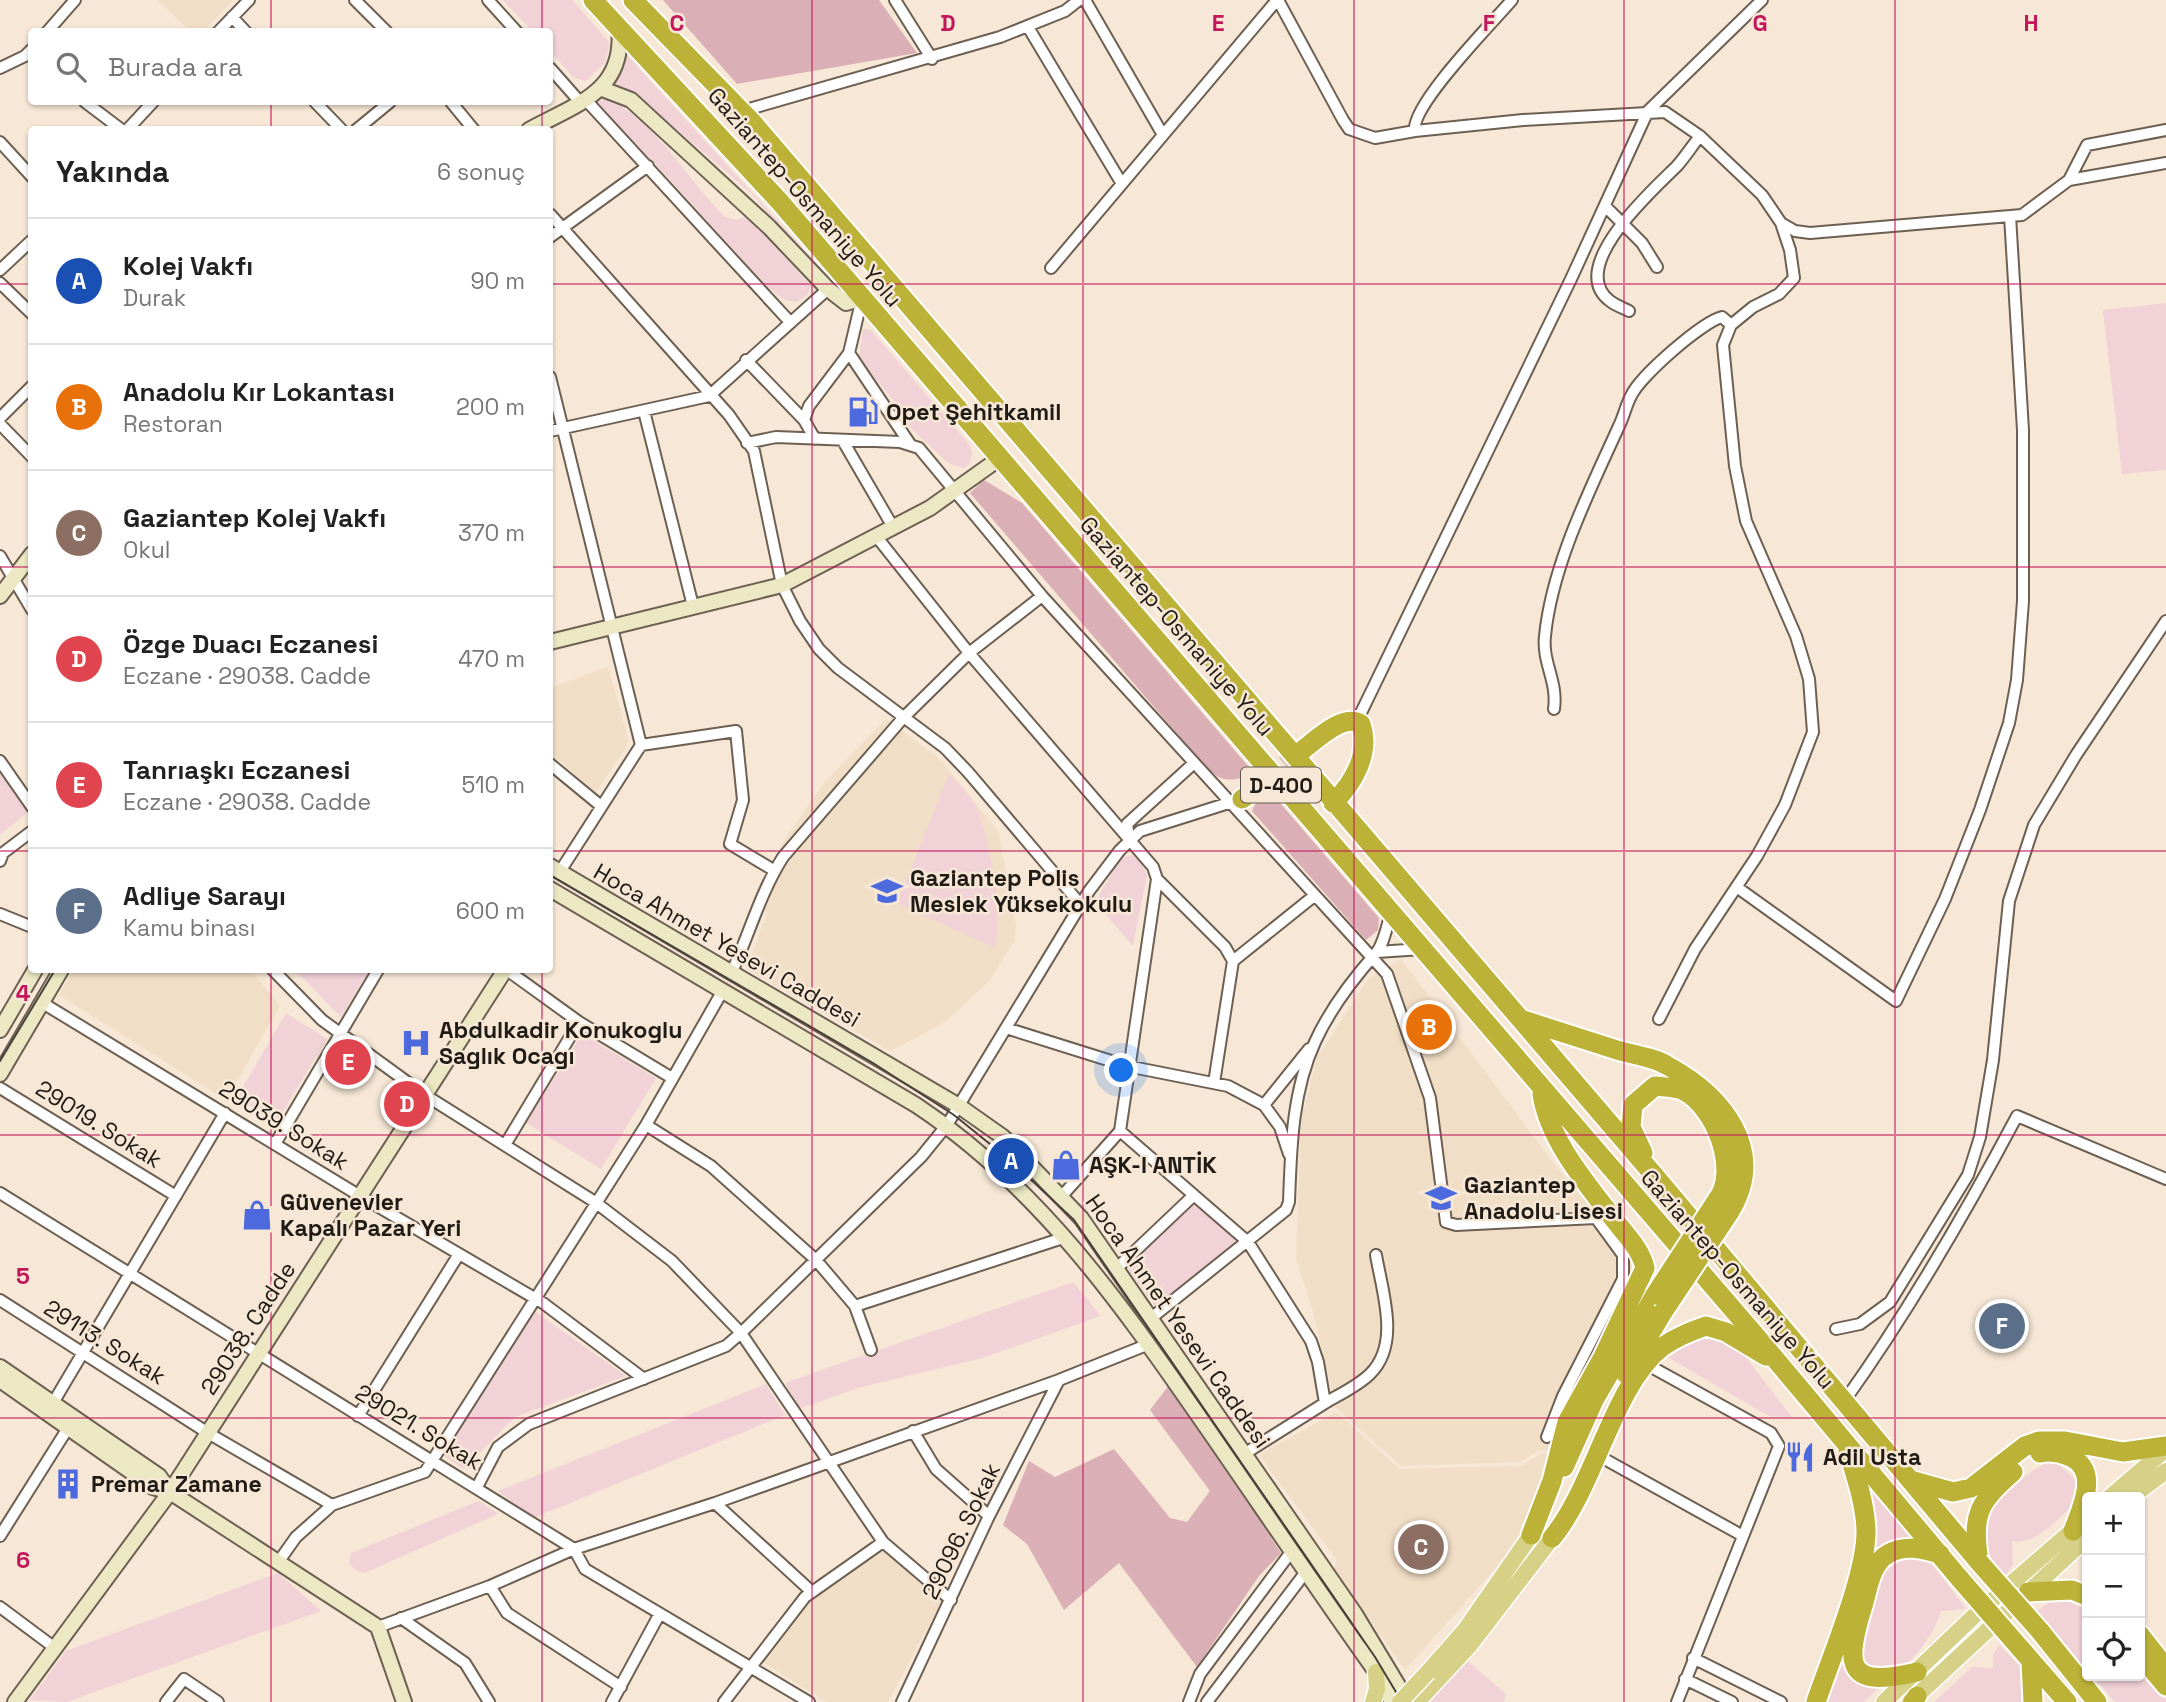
<!DOCTYPE html>
<html lang="tr">
<head>
<meta charset="utf-8">
<style>
  :root { --surface:#fff; --page:#f2f2f2; --text:#222; --muted:#767676; --line:#e0e0e0; --accent:#4c69de }
  body { margin:0; font-family:"Space Grotesk",sans-serif; background:var(--page); color:var(--text) }
  .controls { position:absolute; right:21px; bottom:21px; display:grid; overflow:hidden; border-radius:7px; box-shadow:0 2px 5px #0004 }
  .controls button { width:63px; height:63px; display:grid; place-items:center; padding:0; border:0; border-bottom:2px solid var(--line); background:var(--surface); color:var(--text); font:35px sans-serif }
  .you { position:absolute; left:1122px; top:1071px; width:24px; height:24px; margin:-18px; border:5px solid #fff; border-radius:50%; background:#1a73e8; box-shadow:0 0 0 10px #1a73e833 }
  .badge { display:grid; place-items:center; width:46px; height:46px; border-radius:50%; background:var(--accent); color:#fff; font-size:23px; font-weight:700 }
  .pin { position:absolute; translate:-50% -50%; border:4px solid #fff; box-shadow:0 2px 7px #0006 }
  .list { margin:0; padding:0; list-style:none }
  h2 { display:flex; justify-content:space-between; align-items:center; height:91px; margin:0; padding:0 28px; font-size:30px }
  h2 small { font-size:23px; font-weight:400; color:var(--muted) }
  .list li { display:grid; grid-template-columns:46px 1fr auto; gap:21px; align-items:center; box-sizing:border-box; height:126px; padding:0 28px; border-top:2px solid var(--line) }
  .list b { display:block; font-size:26px; white-space:nowrap }
  .list p { margin:0; font-size:23px; white-space:nowrap; color:var(--muted) }
  .list em { font-size:23px; font-style:normal; color:var(--muted) }
  .icon { flex:none; width:38px; height:38px; fill:none; stroke:currentColor; stroke-width:2; stroke-linecap:round; stroke-linejoin:round }
  .map { position:relative; flex:none; width:2166px; height:1702px; overflow:hidden }
  .search { position:absolute; background:var(--surface); box-shadow:0 2px 5px #0004; left:28px; top:28px; width:525px; height:77px; display:flex; align-items:center; gap:18px; box-sizing:border-box; padding:0 24px; border-radius:7px; color:var(--muted); font-size:26px }
  .panel { position:absolute; background:var(--surface); box-shadow:0 2px 5px #0004; left:28px; top:126px; width:525px; height:847px; border-radius:7px }
  .map>svg:first-child { display:block }
</style>
</head>
<body>
<div class="map">
<svg width="2166" height="1702" viewBox="0 0 2166 1702">
  <rect width="100%" height="100%" fill="#f6e7d6"/>
  <path fill="#f1dec6" d="M158 0H233L203 32 190 31Z
    M608 667 628 738 627 746 596 792 550 753V688Z
    M886 719 939 758 998 831 1016 925 1015 940 989 981 945 1022 890 1051 746 969 767 914 760 900 783 842 824 783Z
    M1401 959 1557 1168 1609 1228 1637 1269 1556 1450H1539L1520 1462 1401 1466 1336 1408 1311 1304 1296 1259 1301 1120 1317 1058 1368 979Z
    M73 970H251L280 1006 226 1100 59 995Z
    M1336 1412 1400 1469 1521 1466 1540 1454 1554 1453 1525 1535 1405 1670 1334 1569 1337 1560 1259 1455Z
    M884 1551 942 1600 888 1702H826L763 1662 812 1597Z"/>
  <path fill="#f0d2d7" d="M503 0H572L610 43 605 62 586 81 574 78 550 51V32L532 31Z
    M626 54 835 284 832 287 752 194 634 93 614 83Z
    M607 98C659 125 685 177 725 217L737 220 747 216 811 286 808 294 797 302 785 300 767 287 653 161 648 160 595 103Z
    M2166 303V470L2122 474 2103 310Z
    M863 329 871 330 968 443 972 452 970 463 964 468 948 463 895 413 899 407 859 359Z
    M0 768 29 811 0 835Z
    M949 774C958 783 968 792 974 803 989 830 1003 920 995 948L897 903Z
    M1132 855 1138 858 1147 875 1133 946 1095 902 1120 859Z
    M295 970H369L341 1017Z
    M286 1013 327 1039 277 1121 237 1097Z
    M582 1034 656 1078 601 1169 526 1123Z
    M1194 1204 1235 1238 1233 1246 1156 1307 1127 1268Z
    M1073 1282 1101 1316 982 1358 858 1388 799 1409 785 1383Z
    M533 1310 626 1376 515 1417 464 1469 440 1453Z
    M1707 1333 1740 1350 1792 1417 1769 1416 1669 1358 1694 1336Z
    M766 1384 785 1415 533 1518 498 1491Z
    M2045 1463 2058 1464 2078 1482 2079 1500C2062 1514 2036 1547 2012 1541L2013 1565 2005 1575C1958 1528 2003 1489 2045 1463Z
    M1866 1479 1919 1540 1874 1551Z
    M479 1501 498 1514 364 1573 355 1570 349 1563 351 1553Z
    M1908 1557 1931 1563 1966 1609 1941 1611C1937 1628 1913 1665 1895 1671 1882 1675 1874 1668 1864 1662L1861 1643 1881 1573Z
    M278 1573 321 1611 67 1702 30 1700 66 1651Z
    M2054 1599 2067 1601 2087 1610V1670L2037 1611Z
    M1999 1645 2023 1669 2025 1702H1934L1972 1667 1993 1668V1655Z
    M1838 1655 1853 1678 1878 1688 1864 1702H1822Z
    M1464 1658 1506 1694 1504 1702H1429L1434 1687Z
    M2140 1665 2166 1693V1702H2115L2093 1676H2140Z"/>
  <path fill="#dbafb6" d="M663 0H879L917 53 737 84Z
    M984 480 1022 503 1255 774C1222 784 1221 782 1197 757L970 493Z
    M1268 789 1379 918 1378 930 1366 940 1252 811 1257 800Z
    M1169 1385 1219 1456 1281 1553 1259 1576 1197 1667 1119 1563 1064 1610 1027 1544 1003 1525 1029 1461 1055 1477 1114 1449 1170 1518 1187 1522 1210 1491 1150 1410Z"/>
  <g fill="none" stroke-linecap="round" stroke-linejoin="round">
    <path stroke="#d6c8b9" stroke-width="19" stroke-dasharray="19 10" stroke-linecap="butt" d="M1263 784 1300 752"/>
    <g stroke="#6d6052" stroke-width="14">
      <path id="street" d="M355 0 387 32
        M488 0 517 32
        M895 0 932 59
        M1085 0 1163 135
        M1278 0 1343 120 1349 129 1375 138 1415 131 1523 120 1665 112 1700 136 1762 195 1781 223 1790 250 1794 278 1779 294 1753 307 1731 325 1723 345 1735 466 1746 521 1796 636 1809 679 1813 732 1785 805 1757 856 1695 949 1659 1019
        M232 17 246 32
        M1028 27 1122 184
        M47 32 75 0
        M218 32 249 0
        M0 68 25 56 32 49
        M550 68 580 102
        M585 99 790 322
        M85 102 122 130
        M315 102 342 130
        M451 102 474 130
        M742 111 1000 37 1065 11 1079 0
        M127 130 153 102
        M356 130 390 102
        M1415 131C1410 106 1493 22 1512 0
        M0 142 32 177
        M2069 180 2087 145 2166 130
        M1605 206 1642 243 1657 267
        M550 214 729 415 754 451 782 585 800 621 819 649 838 668 945 748 968 772 1081 905
        M1781 223 1795 231 1810 233 2022 215 2069 180 2166 163
        M550 237 648 166
        M1051 268 1277 0
        M0 270 32 240
        M0 283 32 314
        M862 298 849 353 910 444
        M1629 311C1623 308 1615 305 1610 301 1565 267 1654 189 1677 166 1685 157 1692 146 1700 136
        M746 360 804 420 815 439
        M550 377 641 745 559 873
        M644 411 693 606
        M0 418 32 386
        M804 420 809 406 849 353
        M0 424 32 457
        M550 431 709 396 828 289
        M843 441 893 527
        M747 443 776 437 900 442 919 448 1042 596 1387 974 1430 1098 1446 1222 1456 1225 1596 1218 1623 1255V1279L1563 1396 1547 1437
        M876 536 969 653 1153 867 1157 879 1120 1131 1061 1197
        M0 556 32 610
        M1554 709C1558 681 1542 663 1545 636 1552 565 1590 490 1619 426 1624 416 1626 405 1631 396 1640 376 1702 322 1722 317L1731 325
        M1357 721 1571 279 1648 111 1762 0
        M641 745 736 731 743 800 730 844 775 871
        M0 761 32 807
        M550 764 601 806
        M1129 838 1127 824 1194 763
        M0 861 3 853 32 831
        M1157 879 1225 947 1233 961 1214 1083
        M1738 888 1896 1001 1945 899 1980 810 2009 723 2017 680 2023 601V430L2010 216
        M0 914 32 927
        M1377 952 1422 949
        M1233 961 1314 896
        M273 970 322 1020 425 1095 595 1202 672 1261 741 1333 883 1542 951 1600
        M507 970 579 1022 672 1078
        M731 974C749 935 760 893 783 857L903 718 969 653 1042 596
        M41 1002 360 1196 543 1303 644 1379
        M1006 1028 1127 1066 1228 1086 1264 1105 1280 1127 1289 1154
        M0 1088 176 1196
        M1264 1105 1309 1049
        M646 1125 711 1166 816 1260 855 1306 871 1350
        M1120 1131 1248 1242 1311 1341 1318 1362 1325 1403 1244 1454
        M275 1144 378 970
        M505 1145 579 1022
        M0 1193 574 1549 585 1569 809 1702
        M1115 1270 1194 1195
        M0 1300 208 1433 332 1505
        M855 1306 1066 1237
        M1150 1319 1286 1210 1289 1202C1291 1148 1292 1092 1315 1042 1330 1009 1352 980 1376 953 1384 944 1387 925 1391 913
        M1836 1329 1860 1324 1890 1302 1968 1175 1980 1137 1993 1060 2009 901 2034 825 2076 755 2166 621
        M1646 1364 1771 1433 1779 1446 1677 1702
        M53 1403 225 1113
        M1325 1403C1340 1394 1358 1386 1370 1374 1401 1344 1382 1291 1376 1255
        M1843 1403C1909 1311 1964 1216 2017 1116L2166 1179
        M358 1416 459 1254
        M913 1431 936 1469 989 1516
        M1599 1456 1743 1536
        M477 1487 498 1447 529 1424 726 1346 741 1333 921 1157 947 1125 1089 891 1120 850 1140 831 1235 801
        M715 1503 812 1592
        M0 1536 68 1428
        M279 1561 296 1537 332 1505 425 1472 646 1125 722 992
        M490 1586 507 1613 621 1687
        M0 1607 55 1648
        M401 1618 465 1663 489 1702
        M378 1627 490 1586 574 1549 715 1503 1059 1380 1149 1344
        M1693 1658 1781 1702
        M1685 1679 1732 1702
        M166 1702 184 1679 218 1702
        M612 1702 659 1615
        M724 1702 805 1597 883 1542
        M902 1702 989 1516 1059 1380
        M1189 1702 1200 1674 1291 1552
        M1207 1702 1305 1573"/>
    </g>
    <g stroke="#6d6052" stroke-width="18">
      <path id="secondary" d="M600 88 631 100 769 227 828 289 846 303 862 298
        M529 130C576 104 626 92 619 27
        M0 596 32 554
        M550 642 782 585 930 508 1000 458
        M550 866 959 1106 1003 1137 1081 1218 1355 1614 1408 1702
        M550 889 916 1105C1037 1185 1119 1301 1200 1418 1259 1503 1316 1588 1376 1672L1392 1702
        M0 1030 35 970
        M0 1074 61 970
        M0 1367 159 1476 170 1492
        M0 1380 153 1487 170 1492 378 1627 404 1702
        M15 1702 170 1492 505 970"/>
    </g>
    <g stroke="#fff" stroke-width="19">
      <path id="primary" d="M2110 1497 2166 1449
        M2131 1497 2166 1471
        M1428 1672 1465 1630 1531 1535
        M1373 1702 1377 1689 1376 1672
        M1417 1702 1470 1645 1552 1538
        M1884 1702 1974 1616 2080 1524
        M1910 1702 2087 1538"/>
    </g>
    <g stroke="#fff" stroke-width="23">
      <path id="highway" d="M593 0 780 202 1755 1335 1960 1579
        M633 0 753 123 1659 1181 1979 1562
        M1300 752C1314 742 1343 712 1361 724 1371 753 1353 784 1333 803
        M1242 799 1263 784
        M1520 1019C1552 1029 1585 1040 1617 1050 1633 1055 1654 1057 1668 1066 1723 1096 1768 1151 1729 1213
        M1643 1153 1631 1127 1633 1105 1655 1086C1663 1087 1675 1087 1682 1090 1715 1105 1740 1171 1717 1200
        M1626 1374 1663 1312
        M2040 1453C2049 1451 2058 1452 2068 1456 2101 1469 2082 1507 2073 1531
        M1564 1467 1594 1400 1655 1295
        M1910 1480 1953 1492 1971 1488 2025 1446 2039 1441H2065L2123 1452 2166 1446
        M1531 1535 1552 1481 1567 1422 1603 1357 1645 1268C1641 1250 1627 1236 1616 1222 1588 1185 1549 1141 1542 1094
        M1552 1538C1595 1486 1613 1385 1662 1347 1675 1338 1691 1331 1706 1326L1726 1332 1766 1356
        M1979 1561C1971 1514 1979 1502 2013 1472
        M2028 1592 2072 1590 2087 1596
        M2040 1631 2097 1702
        M2140 1635 2166 1668
        M2020 1648 2067 1702
        M2145 1661 2166 1686
        M2031 1662 2033 1702
        M1917 1672C1846 1689 1844 1666 1863 1606 1868 1589 1871 1563 1888 1554 1905 1544 1922 1549 1940 1554
        M1816 1702C1831 1658 1867 1573 1866 1530 1865 1503 1856 1477 1848 1451
        M1913 1702 1917 1696"/>
    </g>
    <use href="#street" stroke="#fff" stroke-width="10"/>
    <use href="#secondary" stroke="#ebe8c3" stroke-width="14"/>
    <use href="#primary" stroke="#d6d187" stroke-width="16"/>
    <use href="#highway" stroke="#bbb237" stroke-width="19"/>
    <path stroke="#49423a" stroke-width="2" d="M550 875 873 1063 954 1115 1011 1161 1074 1220 1375 1657 1402 1702
      M0 1061 55 970"/>
    <g stroke="#fff" stroke-width="19" stroke-linecap="butt">
      <path id="primary-bridge" d="M1400 1702 1428 1672"/>
    </g>
    <g stroke="#fff" stroke-width="23" stroke-linecap="butt">
      <path id="highway-bridge" d="M1655 1295 1717 1200
        M1663 1312 1729 1213
        M1979 1562 2040 1631
        M1960 1579 2020 1648"/>
    </g>
    <use href="#primary-bridge" stroke="#d6d187" stroke-width="16"/>
    <use href="#highway-bridge" stroke="#bbb237" stroke-width="19"/>
  </g>
  <path fill="none" stroke="#c2185b" stroke-width="2" stroke-opacity="0.55" d="M271 0V32M542 0V32M812 0V1702M1083 0V1702M1354 0V1702M1624 0V1702M1895 0V1702M271 102V130M542 102V130M0 284H32M550 284H2166M0 567H32M550 567H2166M0 851H32M550 851H2166M271 970V1702M542 970V1702M0 1135H2166M0 1418H2166"/>
  <defs>
    <g id="fuel-bare" transform="scale(2.415)"><path d="M-5.5-6h7V0h2V4h1.3V-2.5L3-4.5l.8-.8L6-3V5H2.5V1h-1V6h-7ZM-4.2-4.7v3.2H.2V-4.7Z" fill="#4c69de" stroke="#f6e7d6" stroke-width="2.5" paint-order="stroke"/></g>
    <g id="university-bare" transform="scale(2.415)"><path d="M0-5L7-2L0 1L-7-2ZM-4 1L0 2.5L4 1V4Q0 6-4 4Z" fill="#4c69de" stroke="#f6e7d6" stroke-width="2.5" paint-order="stroke"/></g>
    <g id="hospital-bare" transform="scale(2.415)"><path d="M-5-5h3v3.5h4V-5h3V5h-3V1.5h-4V5h-3Z" fill="#4c69de" stroke="#f6e7d6" stroke-width="2.5" paint-order="stroke"/></g>
    <g id="shop-bare" transform="scale(2.415)"><path d="M-5-2.5h2.3a2.7 3.5 0 0 1 5.4 0H5L5.5 6h-11ZM-1.5-2.5h3a1.5 2.3 0 0 0-3 0Z" fill="#4c69de" stroke="#f6e7d6" stroke-width="2.5" paint-order="stroke"/></g>
    <g id="school-bare" transform="scale(2.415)"><path d="M0-5L7-2L0 1L-7-2ZM-4 1L0 2.5L4 1V4Q0 6-4 4Z" fill="#4c69de" stroke="#f6e7d6" stroke-width="2.5" paint-order="stroke"/></g>
    <g id="restaurant-bare" transform="scale(2.415)"><path d="M-5-6h1v4h1v-4h1v4h1v-4h1v5L-1.5 .5V6h-2V.5L-5-1ZM5-6V6H3V1.5H1.5Q1.5-4 5-6Z" fill="#4c69de" stroke="#f6e7d6" stroke-width="2.5" paint-order="stroke"/></g>
    <g id="building-bare" transform="scale(2.415)"><path d="M-4-6H4V6H1V3H-1V6H-4ZM-2.5-4.3h1.7v1.8h-1.7ZM.8-4.3h1.7v1.8H.8ZM-2.5-1h1.7V.8h-1.7ZM.8-1h1.7V.8H.8Z" fill="#4c69de" stroke="#f6e7d6" stroke-width="2.5" paint-order="stroke"/></g>
  </defs>
  <g fill-rule="evenodd">
    <use href="#fuel-bare" x="863" y="412"/>
    <use href="#university-bare" x="887" y="891"/>
    <use href="#hospital-bare" x="416" y="1043"/>
    <use href="#shop-bare" x="1066" y="1165"/>
    <use href="#school-bare" x="1441" y="1198"/>
    <use href="#shop-bare" x="257" y="1215"/>
    <use href="#restaurant-bare" x="1800" y="1457"/>
    <use href="#building-bare" x="68" y="1484"/>
  </g>
  <g text-anchor="middle" dominant-baseline="central" stroke-width="5" stroke-linejoin="round" paint-order="stroke">
    <rect fill="#f6e7d6" stroke="#60584f" stroke-width="2" x="1241" y="767.5" width="80" height="35" rx="5"/>
    <g font-size="21" font-weight="bold" fill="#201b15">
      <text x="1281" y="785">D-400</text>
    </g>
    <g font-size="23" fill="#201b15" stroke="#f6e7d6">
      <text transform="translate(805 197) rotate(49)">Gaziantep-Osmaniye Yolu</text>
      <text transform="translate(1177 626) rotate(49)">Gaziantep-Osmaniye Yolu</text>
      <text transform="translate(727 945) rotate(30)">Hoca Ahmet Yesevi Caddesi</text>
      <text transform="translate(99 1124) rotate(32)">29019. Sokak</text>
      <text transform="translate(284 1125) rotate(32)">29039. Sokak</text>
      <text transform="translate(1738 1279) rotate(49)">Gaziantep-Osmaniye Yolu</text>
      <text transform="translate(1178 1321) rotate(55)">Hoca Ahmet Yesevi Caddesi</text>
      <text transform="translate(248 1328) rotate(-57)">29038. Cadde</text>
      <text transform="translate(105 1342) rotate(32)">29113. Sokak</text>
      <text transform="translate(419 1427) rotate(31)">29021. Sokak</text>
      <text transform="translate(961 1531) rotate(-64)">29096. Sokak</text>
    </g>
    <g font-size="23" font-weight="bold" fill="#201b15" stroke="#f6e7d6" text-anchor="start">
      <text x="886" y="412">Opet Şehitkamil</text>
      <text x="910" y="878">Gaziantep Polis<tspan x="910" dy="26">Meslek Yüksekokulu</tspan></text>
      <text x="439" y="1030">Abdulkadir Konukoglu<tspan x="439" dy="26">Saglık Ocagı</tspan></text>
      <text x="1089" y="1165">AŞK-I ANTİK</text>
      <text x="1464" y="1185">Gaziantep<tspan x="1464" dy="26">Anadolu Lisesi</tspan></text>
      <text x="280" y="1202">Güvenevler<tspan x="280" dy="26">Kapalı Pazar Yeri</tspan></text>
      <text x="1823" y="1457">Adil Usta</text>
      <text x="91" y="1484">Premar Zamane</text>
    </g>
  </g>
  <g font-size="23" text-anchor="middle" font-weight="bold" fill="#c2185b" stroke="#f6e7d6" stroke-width="5" stroke-linejoin="round" paint-order="stroke">
    <text x="677" y="31">C</text>
    <text x="948" y="31">D</text>
    <text x="1218" y="31">E</text>
    <text x="1489" y="31">F</text>
    <text x="1760" y="31">G</text>
    <text x="2031" y="31">H</text>
    <text x="23" y="1001">4</text>
    <text x="23" y="1284">5</text>
    <text x="23" y="1568">6</text>
  </g>
</svg>
<div class="controls">
<button>+</button>
<button>−</button>
<button><svg class="icon" aria-label="locate" viewBox="0 0 24 24"><circle cx="12" cy="12" r="6"/><path d="M12 2v4M12 18v4M2 12h4M18 12h4"/></svg></button>
</div>
<div class="you"></div>
<div class="pin badge" style="left:1011px;top:1161px;background:#1a4fb4">A</div>
<div class="pin badge" style="left:1429px;top:1027px;background:#e8710a">B</div>
<div class="pin badge" style="left:1421px;top:1547px;background:#8d6e63">C</div>
<div class="pin badge" style="left:407px;top:1104px;background:#e0444e">D</div>
<div class="pin badge" style="left:348px;top:1062px;background:#e0444e">E</div>
<div class="pin badge" style="left:2002px;top:1326px;background:#5c6f8a">F</div>
<div class="search"><svg class="icon" aria-label="search" viewBox="0 0 24 24"><circle cx="10" cy="10" r="6"/><path d="M15 15l6 6"/></svg>Burada ara</div>
<section class="panel">
<h2>Yakında<small>6 sonuç</small></h2>
<ul class="list">
<li><span class="badge" style="background:#1a4fb4">A</span><div><b>Kolej Vakfı</b><p>Durak</p></div><em>90 m</em></li>
<li><span class="badge" style="background:#e8710a">B</span><div><b>Anadolu Kır Lokantası</b><p>Restoran</p></div><em>200 m</em></li>
<li><span class="badge" style="background:#8d6e63">C</span><div><b>Gaziantep Kolej Vakfı</b><p>Okul</p></div><em>370 m</em></li>
<li><span class="badge" style="background:#e0444e">D</span><div><b>Özge Duacı Eczanesi</b><p>Eczane · 29038. Cadde</p></div><em>470 m</em></li>
<li><span class="badge" style="background:#e0444e">E</span><div><b>Tanrıaşkı Eczanesi</b><p>Eczane · 29038. Cadde</p></div><em>510 m</em></li>
<li><span class="badge" style="background:#5c6f8a">F</span><div><b>Adliye Sarayı</b><p>Kamu binası</p></div><em>600 m</em></li>
</ul>
</section>
</div>
</body>
</html>
